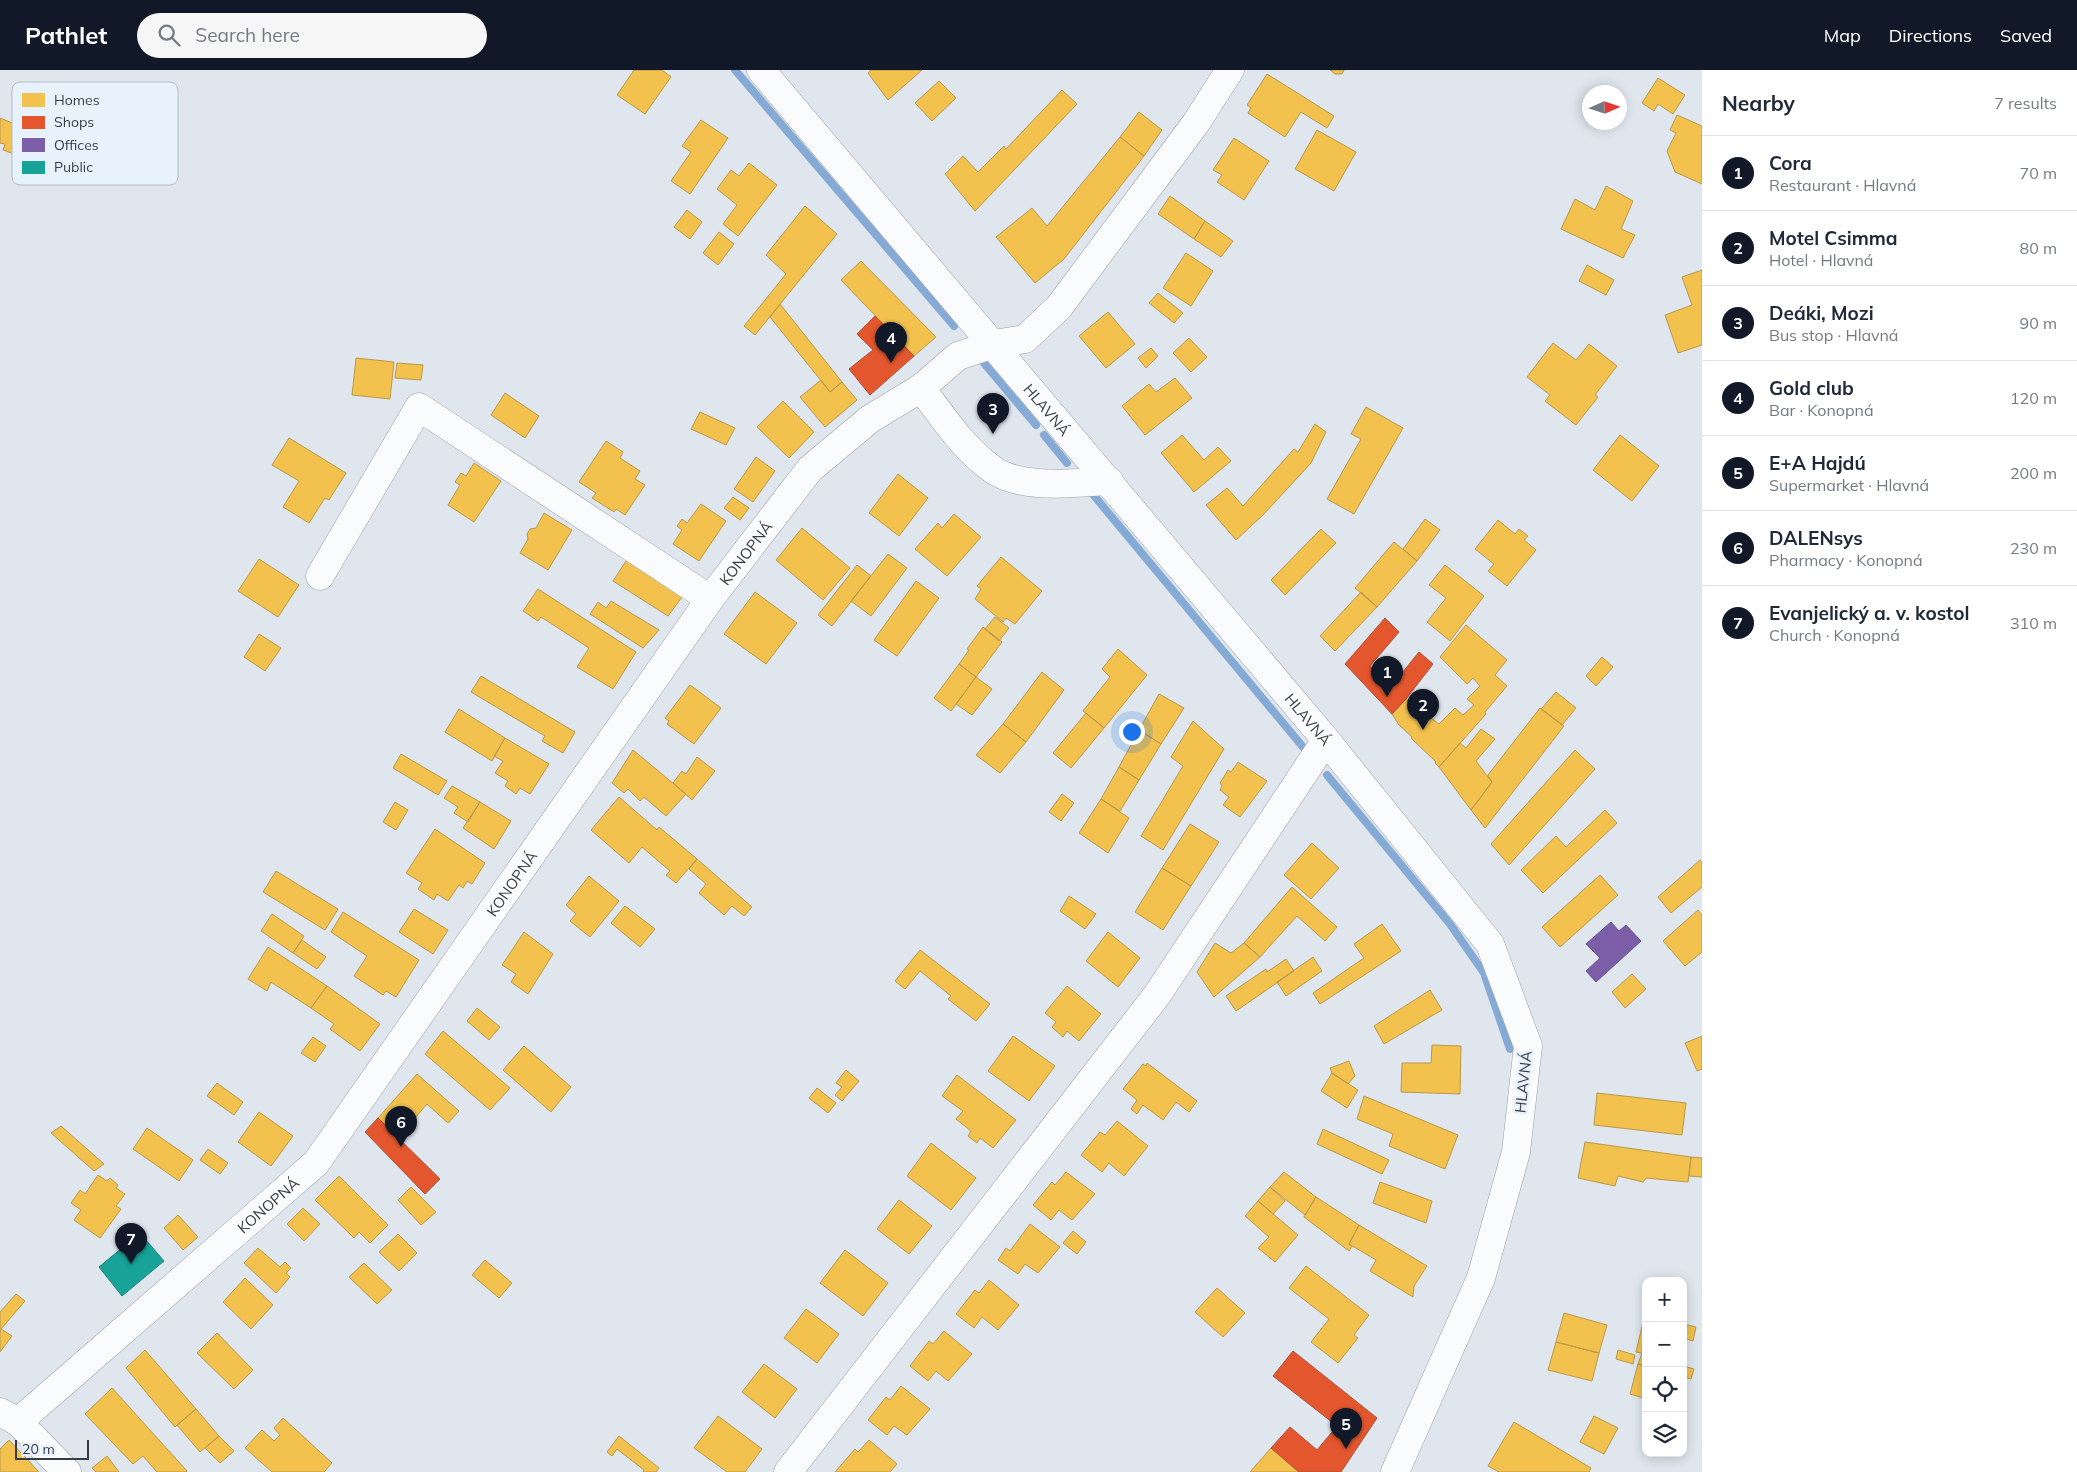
<!DOCTYPE html>
<html lang="en">
<head>
<meta charset="utf-8">
<style>
  :root { --surface:#fff; --page:#f6f6f7; --text:#1f2937; --muted:#747a83; --line:#e0e1e3; --accent:#111827 }
  body { margin:0; font-family:Mulish,sans-serif; background:var(--page); color:var(--text) }
  .controls { position:absolute; right:15px; bottom:15px; display:grid; overflow:hidden; border-radius:10px; box-shadow:0 2px 12px #0003 }
  .controls button { width:45px; height:45px; display:grid; place-items:center; padding:0; border:0; border-bottom:1px solid var(--line); background:var(--surface); color:var(--text); font:25px sans-serif }
  .compass { position:absolute; left:1582px; top:15px; width:45px; height:45px; border-radius:50%; background:var(--surface); box-shadow:0 2px 12px #0003; rotate:87deg }
  .scale { position:absolute; left:15px; bottom:12px; width:74px; box-sizing:border-box; padding-left:5px; border:2px solid #373c42; border-top:0; font-size:14px; line-height:18px; white-space:nowrap; color:#373c42; -webkit-text-stroke:4px #e8f2fd; paint-order:stroke }
  .you { position:absolute; left:1131px; top:661px; width:18px; height:18px; margin:-12px; border:4px solid #fff; border-radius:50%; background:#1a73e8; box-shadow:0 0 0 8px #1a73e833 }
  .badge { display:grid; place-items:center; width:32px; height:32px; border-radius:50%; background:var(--accent); color:#fff; font-size:16px; font-weight:700 }
  .pin { position:absolute; translate:-50% -41px; filter:drop-shadow(0 1px 2px #0008) }
  .pin::after { content:''; position:absolute; top:26px; width:18px; height:15px; background:inherit; clip-path:polygon(0 0,100% 0,50% 100%) }
  .list { margin:0; padding:0; list-style:none }
  h2 { display:flex; justify-content:space-between; align-items:center; height:65px; margin:0; padding:0 20px; font-size:21px }
  h2 small { font-size:16px; font-weight:400; color:var(--muted) }
  .list li { display:grid; grid-template-columns:32px 1fr auto; gap:15px; align-items:center; box-sizing:border-box; height:75px; padding:0 20px; border-top:1px solid var(--line) }
  .list b { display:block; font-size:19px; white-space:nowrap }
  .list p { margin:0; font-size:16px; white-space:nowrap; color:var(--muted) }
  .list em { font-size:16px; font-style:normal; color:var(--muted) }
  .icon { flex:none; width:28px; height:28px; fill:none; stroke:currentColor; stroke-width:2; stroke-linecap:round; stroke-linejoin:round }
  .map { position:relative; flex:none; width:1702px; height:1402px; overflow:hidden }
  header { display:flex; align-items:center; gap:30px; box-sizing:border-box; height:70px; padding:0 25px; background:var(--accent); color:#fff }
  header strong { font-size:24px }
  nav { display:flex; gap:28px; margin-inline-start:auto; font-size:18px }
  .search { width:350px; height:45px; background:var(--page); display:flex; align-items:center; gap:12px; box-sizing:border-box; padding:0 18px; border-radius:28px; color:var(--muted); font-size:19px }
  main { display:flex }
  aside { flex:1; background:var(--surface) }
  .map>svg:first-child { display:block }
</style>
</head>
<body>
<header>
<strong>Pathlet</strong>
<div class="search"><svg class="icon" aria-label="search" viewBox="0 0 24 24"><circle cx="10" cy="10" r="6"/><path d="M15 15l6 6"/></svg>Search here</div>
<nav><a>Map</a><a>Directions</a><a>Saved</a></nav>
</header>
<main>
<div class="map">
<svg width="1702" height="1402" viewBox="0 0 1702 1402">
  <rect width="100%" height="100%" fill="#dfe6ed"/>
  <path fill="#f2c14e" stroke="#ba994a" d="M634 0H662L671 7 645 44 617 25Z
    M871 0H922L888 30 868 3Z
    M1330 0H1344L1342 4H1335Z
    M1267 4 1334 46 1327 58 1301 42 1285 67 1248 43 1251 38 1247 35Z
    M1658 8 1685 25 1673 44 1658 34 1654 41 1642 33Z
    M939 11 956 28 932 51 915 33Z
    M1062 20 1077 34 975 141 945 104 963 86 978 102 1004 76 1006 79Z
    M1139 42 1162 60 1144 86 1120 67Z
    M1677 45 1702 56V114L1675 102 1667 81 1676 63 1670 60Z
    M0 48 57 71 49 90 33 85 31 90 3 80 5 74 0 73Z
    M701 50 728 68 690 124 671 111 691 82 682 76Z
    M1317 60 1356 82 1334 121 1295 99Z
    M1120 67 1144 86 1064 189 1035 213 996 167 1032 138 1047 156Z
    M1234 68 1269 91 1244 130 1217 112 1222 105 1213 100Z
    M749 93 777 115 738 166 723 154 737 135 717 119 731 100 739 106Z
    M1606 116 1633 131 1621 159 1635 165 1623 188 1561 159 1575 129 1595 140Z
    M1170 126 1205 151 1194 169 1158 144Z
    M805 136 837 164 755 265 744 256 786 204 766 185Z
    M687 140 702 152 690 169 674 157Z
    M1205 151 1233 171 1221 187 1194 169Z
    M719 162 734 174 718 195 703 183Z
    M1186 183 1213 201 1191 236 1163 218Z
    M861 191 936 267 914 286 841 210Z
    M1587 195 1614 210 1606 225 1579 211Z
    M1702 200V275L1678 283 1665 245 1692 235 1682 207Z
    M1158 223 1183 243 1174 253 1149 233Z
    M780 234 842 312 830 322 770 247Z
    M1108 242 1135 274 1106 298 1079 266Z
    M1189 268 1207 287 1191 302 1173 283Z
    M1553 273 1576 290 1589 274 1617 296 1595 325 1598 327 1576 355 1545 331 1550 325 1527 307Z
    M1151 278 1158 286 1146 298 1138 288Z
    M356 288 394 292 390 329 352 325Z
    M397 293 423 295 421 310 395 308Z
    M1175 308 1192 328 1145 365 1122 336 1149 314 1156 322Z
    M821 310 830 322 842 312 857 330 825 357 800 327Z
    M505 323 539 346 525 368 491 345Z
    M783 331 814 362 789 388 757 357Z
    M1366 337 1403 358 1354 444 1327 429 1361 369 1351 364Z
    M700 342 735 358 726 375 691 359Z
    M1315 354 1326 362 1311 393 1263 445 1236 470 1206 435 1227 418 1243 436 1294 379 1298 382Z
    M1182 365 1204 390 1218 377 1231 391 1194 422 1161 383Z
    M1620 365 1659 396 1632 431 1593 400Z
    M289 368 346 403 329 430 325 428 309 453 283 437 299 411 272 395Z
    M606 371 623 382 620 388 640 401 635 409 645 415 625 445 616 439 614 442 592 428 596 423 579 412Z
    M756 387 775 401 753 432 734 419Z
    M474 393 501 411 474 452 448 435 460 415 455 412 461 403 466 406Z
    M898 404 928 428 899 466 869 443Z
    M733 427 749 438 740 450 724 438Z
    M701 434 726 451 699 491 673 474 682 460 677 456 682 449 687 453Z
    M544 443 572 460 548 500 520 483 528 469 527 464 530 459 536 458Z
    M954 444 981 467 947 506 915 479 938 453 942 458Z
    M1425 449 1440 460 1417 491 1403 479Z
    M1498 450 1515 464 1519 459 1528 466 1524 470 1536 480 1507 516 1488 501 1494 494 1475 479Z
    M802 458 850 498 823 530 776 490Z
    M1321 459 1336 473 1285 525 1271 510Z
    M1394 472 1417 491 1377 537 1355 518Z
    M888 484 907 498 871 546 851 531Z
    M1001 487 1042 521 1015 554 1006 548 1003 552 975 529 981 519 977 516Z
    M628 488 685 523 668 546 613 511Z
    M259 489 299 515 278 547 238 521Z
    M857 495 871 506 832 556 818 545Z
    M1445 495 1484 526 1450 571 1427 552 1446 528 1429 515Z
    M916 511 939 528 897 586 874 570Z
    M538 519 636 582 613 619 577 597 589 578 541 547 538 551 523 541Z
    M755 522 797 553 766 594 724 564Z
    M1361 522 1377 537 1335 581 1320 566Z
    M611 531 659 560 643 578 590 544 598 532 606 538Z
    M995 547 1009 558 999 571 985 559Z
    M1466 555 1507 590 1495 605 1507 616 1485 642 1486 644 1439 697 1435 693 1436 692 1411 668 1412 667 1399 655 1392 644 1406 629 1439 654 1455 638 1463 645 1474 635 1467 629 1480 616 1473 608 1467 614 1440 587Z
    M983 557 1002 572 976 607 959 594 969 580 967 579Z
    M259 564 281 578 265 601 244 587Z
    M1118 579 1147 605 1104 658 1083 641 1110 607 1102 599Z
    M1602 587 1613 597 1596 616 1586 606Z
    M959 594 976 607 951 641 934 628Z
    M1042 602 1064 620 1026 672 1003 654Z
    M481 606 575 662 563 683 542 671 545 666 471 622Z
    M976 607 992 619 972 645 956 634Z
    M690 615 721 638 694 674 667 654 669 651 665 648Z
    M1556 622 1576 638 1562 655 1541 639Z
    M1159 624 1184 638 1161 674 1139 660Z
    M1540 638 1564 656 1485 758 1471 740 1492 712 1488 705Z
    M459 639 505 668 492 691 445 662Z
    M1086 643 1104 658 1071 698 1053 683Z
    M1193 651 1224 679 1163 780 1141 766 1183 696 1171 687Z
    M1003 654 1026 672 1000 703 976 685Z
    M1481 659 1495 669 1476 691 1492 712 1471 740 1439 697 1460 673 1466 678Z
    M1139 660 1161 674 1139 710 1119 697Z
    M505 668 549 694 530 724 520 718 516 724 505 716 508 711 495 703 503 691 494 686Z
    M633 680 686 724 666 746 644 727 640 731 628 719 624 723 612 713Z
    M1575 680 1595 699 1509 795 1491 774Z
    M401 684 447 711 438 725 393 698Z
    M697 687 715 701 692 730 673 713 682 701 686 704Z
    M1238 692 1267 711 1240 747 1223 735 1229 727 1220 720 1222 716 1220 713 1228 700 1231 702Z
    M1119 697 1139 710 1120 741 1101 729Z
    M452 716 480 732 468 752 454 743 458 737 444 728Z
    M1062 724 1074 733 1061 751 1049 742Z
    M619 727 657 760 659 757 697 789 676 813 666 805 670 801 642 777 629 793 591 760Z
    M1101 729 1129 748 1108 783 1079 763Z
    M395 732 408 740 396 760 383 752Z
    M480 732 511 751 494 779 463 758Z
    M1605 740 1617 753 1543 823 1521 800 1556 766 1566 777Z
    M1190 754 1219 772 1191 816 1162 798Z
    M435 759 485 793 472 814 467 811 463 818 459 815 448 831 437 824 434 830 418 819 422 813 406 803Z
    M1312 773 1339 798 1311 829 1284 805Z
    M697 789 752 837 744 846 732 836 724 845 699 823 706 814 689 799Z
    M1700 790 1702 793V817L1671 843 1658 827Z
    M1162 798 1191 816 1163 860 1135 842Z
    M276 801 338 839 325 860 263 822Z
    M1600 805 1618 825 1560 877 1542 857Z
    M589 806 619 831 590 867 570 851 576 844 566 835Z
    M1292 817 1337 857 1325 871 1297 846 1260 887 1244 873Z
    M1069 826 1096 844 1085 859 1060 841Z
    M625 836 655 859 640 877 611 853Z
    M414 839 448 860 433 884 399 862Z
    M1698 840 1702 845V882L1685 896 1663 871Z
    M343 842 419 890 396 927 386 921 383 925 354 906 367 886 331 862Z
    M272 844 304 866 293 883 261 861Z
    M1382 854 1401 881 1320 934 1313 923 1364 888 1354 874Z
    M524 862 553 884 528 924 511 912 516 904 502 895Z
    M1108 862 1140 888 1118 917 1086 891Z
    M302 870 326 887 317 899 293 883Z
    M1215 873 1231 883 1244 873 1260 887 1214 927 1197 902Z
    M268 877 327 916 311 938 271 912 267 921 248 909Z
    M920 880 990 934 976 951 948 929 951 926 920 901 905 919 895 911Z
    M1313 887 1322 901 1286 926 1277 912Z
    M1286 889 1294 901 1236 941 1226 926 1266 899 1267 902Z
    M1632 904 1646 919 1625 938 1612 922Z
    M327 916 380 954 360 981 330 959 334 954 311 938Z
    M1067 916 1101 944 1079 971 1067 961 1063 967 1052 957 1056 952 1045 943Z
    M1430 920 1442 940 1384 974 1374 956Z
    M477 938 500 957 489 970 467 951Z
    M443 961 510 1018 490 1040 425 984Z
    M1013 966 1055 996 1029 1031 988 1001Z
    M1702 966V999L1697 1001 1685 973Z
    M313 967 326 976 315 992 301 983Z
    M1432 975 1461 976 1460 1024 1401 1022 1402 993H1431Z
    M524 976 571 1017 551 1042 503 1000Z
    M1349 991 1355 1006 1348 1014 1332 1003 1330 998Z
    M1147 993 1197 1031 1189 1042 1176 1032 1163 1050 1143 1035 1137 1044 1131 1039 1137 1030 1123 1019 1143 994 1146 996Z
    M846 1000 859 1011 842 1031 835 1025 842 1017 836 1013Z
    M1332 1003 1358 1020 1347 1038 1321 1021Z
    M417 1004 459 1041 448 1053 427 1034 399 1067 378 1048Z
    M957 1005 1016 1050 993 1078 980 1068 977 1073 968 1066 971 1061 956 1049 963 1041 942 1026Z
    M217 1013 243 1032 234 1045 207 1026Z
    M817 1018 836 1033 828 1043 809 1028Z
    M1597 1023 1686 1033 1682 1065 1594 1055Z
    M1364 1026 1458 1065 1445 1099 1389 1076 1393 1064 1357 1049Z
    M259 1042 293 1066 271 1096 238 1072Z
    M1117 1051 1148 1076 1124 1106 1109 1093 1102 1102 1081 1085 1100 1062 1105 1065Z
    M61 1056 104 1094 94 1101 51 1063Z
    M147 1058 193 1090 179 1111 133 1079Z
    M1323 1059 1389 1090 1382 1104 1317 1074Z
    M1585 1072 1691 1087 1688 1112 1646 1108 1643 1112 1618 1106 1615 1116 1578 1108Z
    M931 1073 976 1108 951 1140 907 1106Z
    M208 1079 228 1093 220 1104 200 1090Z
    M1691 1087 1702 1088V1107L1689 1106Z
    M1066 1102 1095 1124 1072 1150 1059 1140 1051 1150 1033 1135 1052 1112 1055 1115Z
    M1284 1102 1316 1127 1305 1145 1270 1117Z
    M98 1105 107 1111 110 1108 118 1115 116 1118 125 1124 116 1136 121 1139 100 1168 74 1150 81 1140 71 1133 80 1120 85 1124Z
    M339 1106 388 1155 370 1173 359 1162 354 1168 315 1130Z
    M1380 1112 1432 1131 1426 1153 1373 1133Z
    M411 1117 436 1142 421 1155 398 1130Z
    M1270 1117 1285 1131 1273 1144 1258 1131Z
    M1316 1127 1359 1155 1349 1174 1352 1176 1349 1181 1304 1147Z
    M899 1130 932 1156 909 1184 877 1159Z
    M1258 1131 1298 1165 1275 1192 1258 1178 1269 1167 1245 1146Z
    M303 1138 320 1154 304 1171 287 1154Z
    M178 1145 198 1167 183 1180 164 1158Z
    M1030 1154 1060 1177 1038 1203 1025 1194 1018 1204 998 1190 1006 1178 1010 1181Z
    M1359 1155 1427 1196 1414 1216 1413 1227 1370 1201 1376 1190 1349 1174Z
    M1073 1161 1086 1172 1077 1184 1063 1173Z
    M398 1164 417 1183 399 1201 379 1182Z
    M258 1178 280 1197 285 1192 291 1198 286 1203 290 1207 276 1223 244 1193Z
    M845 1180 888 1213 863 1246 820 1213Z
    M485 1190 512 1213 499 1228 472 1205Z
    M364 1193 392 1220 377 1234 349 1207Z
    M1306 1196 1369 1245 1354 1265 1358 1268 1338 1293 1311 1272 1329 1249 1289 1218Z
    M245 1208 273 1235 251 1259 223 1232Z
    M989 1210 1019 1235 998 1260 982 1247 974 1258 956 1244 975 1220 979 1223Z
    M1217 1218 1245 1243 1223 1267 1195 1242Z
    M16 1224 25 1231 1 1259 12 1266 0 1282V1242Z
    M806 1239 839 1264 817 1293 784 1268Z
    M1564 1243 1607 1255 1599 1283 1556 1272Z
    M1644 1246H1646V1262L1641 1261Z
    M1683 1254 1696 1257 1693 1271 1683 1268Z
    M944 1261 972 1284 948 1311 936 1301 928 1311 910 1296 929 1271 933 1274Z
    M1641 1261 1646 1262V1284L1636 1282Z
    M217 1263 253 1300 234 1319 197 1283Z
    M1556 1272 1599 1283 1592 1311 1548 1300Z
    M145 1280 196 1339 175 1357 126 1298Z
    M1618 1280 1635 1285 1633 1294 1616 1289Z
    M1642 1283 1646 1284V1296L1638 1294Z
    M764 1294 797 1319 775 1348 742 1322Z
    M1638 1294 1646 1296V1329L1630 1324Z
    M1683 1296 1694 1299 1691 1309 1683 1307Z
    M901 1316 930 1339 907 1365 894 1356 887 1365 868 1350 886 1327 890 1330Z
    M112 1318 187 1401 186 1402H157L143 1386 133 1394 85 1344Z
    M196 1339 219 1366 200 1382 177 1355Z
    M718 1346 762 1379 745 1402H727L694 1378Z
    M1594 1346 1618 1358 1604 1384 1580 1372Z
    M283 1348 332 1393 324 1402H272L245 1378 262 1360 274 1371 280 1365 274 1358Z
    M1514 1352 1591 1398 1589 1402H1499L1488 1396Z
    M219 1366 234 1381 220 1393 205 1378Z
    M619 1366 659 1398 656 1402H643L644 1400 617 1379 612 1386 607 1382Z
    M9 1370 39 1402H0V1379Z
    M869 1370 897 1394 890 1402H835L855 1379 858 1382Z
    M1271 1378 1299 1402H1250Z
    M107 1386 119 1402H96L92 1398Z"/>
  <path fill="#e4572e" stroke="#b04f34" d="M875 246 914 286 870 325 849 299 873 280 857 264Z
    M1385 548 1399 562 1370 596 1389 619 1419 582 1433 594 1406 629 1392 644 1345 594Z
    M378 1048 440 1109 425 1124 365 1062Z
    M1293 1281 1377 1348 1341 1402H1299L1271 1378 1290 1357 1317 1380 1337 1356 1273 1306Z"/>
  <path fill="#7b5ea7" stroke="#675489" d="M1611 852 1619 861 1626 855 1641 871 1596 912 1586 901 1600 888 1586 874Z"/>
  <path fill="#17a398" stroke="#21847e" d="M140 1163 164 1191 122 1226 99 1197Z"/>
  <g fill="none" stroke-linecap="round" stroke-linejoin="round">
    <path stroke="#85aad6" stroke-width="8" d="M735 0 954 256
      M983 292 1036 355
      M1044 365 1067 393
      M1091 422 1303 677
      M1327 705 1450 854 1484 903 1510 979"/>
    <g stroke="#9da2a8" stroke-width="29">
      <g id="street">
        <path d="M921 318C942 346 963 378 992 399 1021 420 1075 413 1109 411"/>
        <path d="M320 506 419 337 710 529"/>
        <path d="M0 1342 18 1352 67 1402"/>
        <path id="s1" d="M18 1352 316 1093 710 529 810 399 870 349 921 318 958 286 994 274 1025 269 1059 237 1196 53 1230 0"/>
        <path d="M788 1402 1157 925 1326 670"/>
      </g>
    </g>
    <g stroke="#9da2a8" stroke-width="29">
      <g id="secondary">
        <path id="s2" d="M761 0 1326 670 1490 874 1528 976 1516 1082 1481 1208 1395 1402"/>
      </g>
    </g>
    <use href="#street" stroke="#fafbfc" stroke-width="28"/>
    <use href="#secondary" stroke="#fafbfc" stroke-width="28"/>
  </g>
  <g text-anchor="middle" dominant-baseline="central" stroke-width="5" stroke-linejoin="round" paint-order="stroke">
    <g font-size="15" fill="#373c42" stroke="#e8f2fd">
      <text stroke="none"><textPath href="#s2" startOffset="444">HLAVNÁ</textPath></text>
      <text stroke="none"><textPath href="#s1" startOffset="1141">KONOPNÁ</textPath></text>
      <text stroke="none"><textPath href="#s2" startOffset="849">HLAVNÁ</textPath></text>
      <text stroke="none"><textPath href="#s1" startOffset="736">KONOPNÁ</textPath></text>
      <text transform="translate(1523 1012) rotate(-84)">HLAVNÁ</text>
      <text stroke="none"><textPath href="#s1" startOffset="331">KONOPNÁ</textPath></text>
    </g>
  </g>
  <rect x="12" y="12" width="166" height="103" rx="8" fill="#e8f2fd" stroke="#b3bbc5" stroke-width="1"/>
  <rect x="22" y="23" width="23" height="14" fill="#f2c14e"/>
  <rect x="22" y="46" width="23" height="13" fill="#e4572e"/>
  <rect x="22" y="68" width="23" height="14" fill="#7b5ea7"/>
  <rect x="22" y="91" width="23" height="13" fill="#17a398"/>
  <g font-size="14" fill="#373c42">
    <text x="54" y="35">Homes</text>
    <text x="54" y="57">Shops</text>
    <text x="54" y="80">Offices</text>
    <text x="54" y="102">Public</text>
  </g>
</svg>
<div class="controls">
<button>+</button>
<button>−</button>
<button><svg class="icon" aria-label="locate" viewBox="0 0 24 24"><circle cx="12" cy="12" r="6"/><path d="M12 2v4M12 18v4M2 12h4M18 12h4"/></svg></button>
<button><svg class="icon" aria-label="layers" viewBox="0 0 24 24"><path d="M12 4l9 5-9 5-9-5zM3 14l9 5 9-5"/></svg></button>
</div>
<svg class="compass" viewBox="-18 -18 36 36"><path d="M0-13l5 13h-10z" fill="#e53935"/><path d="M0 13l5-13h-10z" fill="#747a83"/></svg>
<div class="scale">20 m</div>
<div class="you"></div>
<div class="pin badge" style="left:1387px;top:627px">1</div>
<div class="pin badge" style="left:1423px;top:660px">2</div>
<div class="pin badge" style="left:993px;top:364px">3</div>
<div class="pin badge" style="left:891px;top:293px">4</div>
<div class="pin badge" style="left:1346px;top:1379px">5</div>
<div class="pin badge" style="left:401px;top:1077px">6</div>
<div class="pin badge" style="left:131px;top:1194px">7</div>
</div>
<aside>
<h2>Nearby<small>7 results</small></h2>
<ul class="list">
<li><span class="badge">1</span><div><b>Cora</b><p>Restaurant · Hlavná</p></div><em>70 m</em></li>
<li><span class="badge">2</span><div><b>Motel Csimma</b><p>Hotel · Hlavná</p></div><em>80 m</em></li>
<li><span class="badge">3</span><div><b>Deáki, Mozi</b><p>Bus stop · Hlavná</p></div><em>90 m</em></li>
<li><span class="badge">4</span><div><b>Gold club</b><p>Bar · Konopná</p></div><em>120 m</em></li>
<li><span class="badge">5</span><div><b>E+A Hajdú</b><p>Supermarket · Hlavná</p></div><em>200 m</em></li>
<li><span class="badge">6</span><div><b>DALENsys</b><p>Pharmacy · Konopná</p></div><em>230 m</em></li>
<li><span class="badge">7</span><div><b>Evanjelický a. v. kostol</b><p>Church · Konopná</p></div><em>310 m</em></li>
</ul>
</aside>
</main>
</body>
</html>
